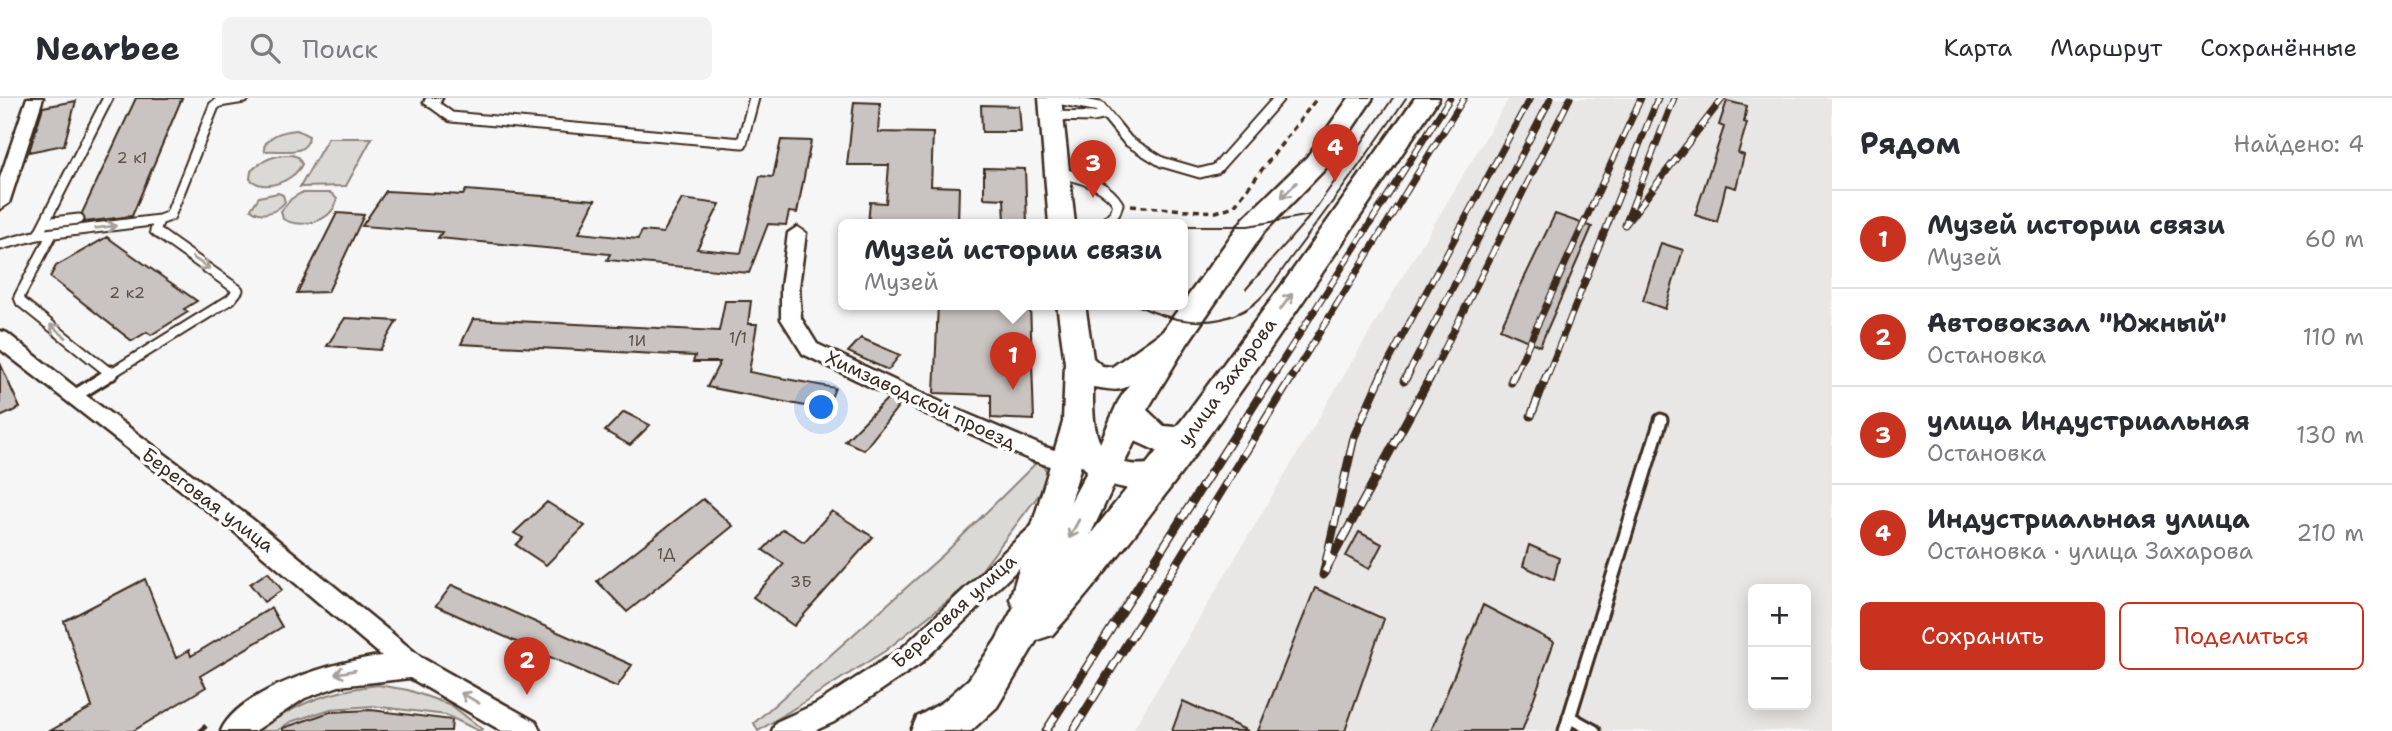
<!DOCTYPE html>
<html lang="ru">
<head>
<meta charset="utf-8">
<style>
  :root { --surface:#fff; --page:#f2f2f3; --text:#2b2b33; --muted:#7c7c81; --line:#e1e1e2; --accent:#c8321e }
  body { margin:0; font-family:"Shantell Sans",sans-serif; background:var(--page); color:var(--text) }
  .controls { position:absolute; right:21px; bottom:21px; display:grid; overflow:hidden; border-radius:10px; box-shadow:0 4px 18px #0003 }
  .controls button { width:63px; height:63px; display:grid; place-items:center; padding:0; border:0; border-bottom:2px solid var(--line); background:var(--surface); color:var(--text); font:35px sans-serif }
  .you { position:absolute; left:822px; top:310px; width:24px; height:24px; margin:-18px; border:5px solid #fff; border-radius:50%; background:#1a73e8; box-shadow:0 0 0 10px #1a73e833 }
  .badge { display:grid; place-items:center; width:46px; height:46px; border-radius:50%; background:var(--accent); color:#fff; font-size:23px; font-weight:700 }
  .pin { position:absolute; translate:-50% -58px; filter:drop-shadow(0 2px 4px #0008) }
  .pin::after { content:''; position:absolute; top:37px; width:24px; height:21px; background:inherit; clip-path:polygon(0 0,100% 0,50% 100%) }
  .popup { position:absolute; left:838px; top:121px; width:350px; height:91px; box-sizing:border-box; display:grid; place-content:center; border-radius:10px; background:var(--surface); filter:drop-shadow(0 2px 5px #0005); font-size:23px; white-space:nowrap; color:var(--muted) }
  .popup b { font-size:26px; color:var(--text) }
  .popup::after { content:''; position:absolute; left:50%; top:100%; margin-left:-14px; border:14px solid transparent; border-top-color:var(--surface) }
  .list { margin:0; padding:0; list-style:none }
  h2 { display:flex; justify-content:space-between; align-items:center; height:91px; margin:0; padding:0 28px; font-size:30px }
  h2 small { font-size:23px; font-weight:400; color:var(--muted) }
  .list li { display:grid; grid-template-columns:46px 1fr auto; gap:21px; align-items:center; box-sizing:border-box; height:98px; padding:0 28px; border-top:2px solid var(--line) }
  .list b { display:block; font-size:26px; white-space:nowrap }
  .list p { margin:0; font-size:23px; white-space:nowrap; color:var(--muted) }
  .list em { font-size:23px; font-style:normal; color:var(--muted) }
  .actions { display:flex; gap:14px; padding:21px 28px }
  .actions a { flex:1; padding:16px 0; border:2px solid var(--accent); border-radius:10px; text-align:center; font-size:24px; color:var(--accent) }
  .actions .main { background:var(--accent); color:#fff }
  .icon { flex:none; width:38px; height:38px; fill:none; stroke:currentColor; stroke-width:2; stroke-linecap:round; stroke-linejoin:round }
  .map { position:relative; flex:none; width:1832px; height:633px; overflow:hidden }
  header { display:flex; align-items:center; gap:42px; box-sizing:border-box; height:98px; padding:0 35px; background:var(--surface); border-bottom:2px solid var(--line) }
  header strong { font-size:33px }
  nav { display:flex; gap:38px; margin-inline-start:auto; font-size:24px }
  .search { width:490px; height:63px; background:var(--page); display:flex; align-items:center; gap:18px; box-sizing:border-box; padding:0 24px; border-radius:10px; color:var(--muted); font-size:26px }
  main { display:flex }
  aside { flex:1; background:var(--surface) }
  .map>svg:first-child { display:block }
</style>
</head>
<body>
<header>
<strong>Nearbee</strong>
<div class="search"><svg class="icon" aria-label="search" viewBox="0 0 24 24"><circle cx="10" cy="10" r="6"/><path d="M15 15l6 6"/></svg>Поиск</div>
<nav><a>Карта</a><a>Маршрут</a><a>Сохранённые</a></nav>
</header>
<main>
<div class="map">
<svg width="1832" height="633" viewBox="0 0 1832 633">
  <rect width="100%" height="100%" fill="#f7f6f6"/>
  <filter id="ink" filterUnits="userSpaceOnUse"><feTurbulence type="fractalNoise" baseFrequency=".0143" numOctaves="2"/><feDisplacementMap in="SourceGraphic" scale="14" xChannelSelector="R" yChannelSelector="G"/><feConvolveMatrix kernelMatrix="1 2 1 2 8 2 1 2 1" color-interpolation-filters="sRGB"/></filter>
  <g filter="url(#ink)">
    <path fill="#e9e7e6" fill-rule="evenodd" d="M1509 0H1832V633H1132ZM1753 491H1806V607H1753Z"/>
    <path fill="#dbd9d6" stroke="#8b827a" stroke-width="2" d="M297 32 309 38C307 60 281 51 265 53L264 49C269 36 284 33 297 32Z
      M328 40H372L346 88 300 89Z
      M292 57 298 59 302 66C294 83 265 95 250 81L251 73C262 62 276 56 292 57Z
      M278 95 283 97 285 104C277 114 262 120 251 111L259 99Z
      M301 95H331L337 101C334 123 301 132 283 121L281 113 291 101Z
      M1038 363 1046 372 1047 386 974 482 885 553 758 633 754 625 944 456Z
      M378 587 408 592 451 607 482 631 479 633 446 617 373 608 331 611 290 624 277 633H256C300 604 326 594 378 587Z"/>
    <path fill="#c9c3c1" stroke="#3b2a1e" stroke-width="2" d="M136 0H182L132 118 85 124 82 115Z
      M76 3 64 47 29 54 43 9Z
      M1727 3 1747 8 1744 24 1747 25 1738 55 1744 57 1736 90 1726 87 1717 124 1695 117 1724 29 1719 27Z
      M854 4 880 5 878 34 933 35 931 88 959 89 958 126H868L870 104 886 105 889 67H847Z
      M981 7 1019 8 1021 34H982Z
      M781 42 811 43 797 115 789 114 786 127 768 126 749 175 607 162 610 156 438 140 442 134 362 128 386 93 463 97 466 92 595 102 579 135 638 141 642 133 663 135 682 101 720 106 697 151 741 155 760 78 773 79Z
      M984 70 1025 71 1027 126H1005L1004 101 984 100Z
      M337 115 364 117 328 194 297 195Z
      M1555 116 1592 129 1540 248 1500 231Z
      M107 139 164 180 197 203 184 211 188 214 151 237 147 234 132 243 50 179 56 168Z
      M1661 145 1683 152 1665 211 1643 203Z
      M725 203H751L748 226H757L749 274 835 290 826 312 707 289 720 264H693L695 258 461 246 473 221 719 233Z
      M938 206H1030L1034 322 991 320V297L934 295Z
      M345 220 397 223 380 252 327 248Z
      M861 240 900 257 888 272 848 254Z
      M0 265 20 310 0 319Z
      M888 300 900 306 864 352 845 343Z
      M624 314 650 327 630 347 605 333Z
      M703 401 733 428 627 514 597 483Z
      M547 404 585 428 546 467 516 447 523 440 514 435Z
      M832 413 873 439 794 528 753 499 784 466 763 452 783 431 804 444Z
      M1359 434 1382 446 1369 471 1346 458Z
      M1529 447 1559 460 1554 482 1523 468Z
      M268 474 282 492 264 504 250 486Z
      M145 481 176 560 189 552 191 558 271 510 282 529 200 578 206 589 133 633H50L92 609 64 523Z
      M452 487 632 567 617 589 436 508Z
      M1315 490 1384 521 1345 633H1258Z
      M1483 507 1554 544 1522 633H1431Z
      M1183 603 1248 633H1172Z
      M371 612 452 622 451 633H283V630L330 614Z"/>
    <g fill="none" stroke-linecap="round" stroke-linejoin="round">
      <g stroke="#3b2a1e" stroke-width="13">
        <path id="lane-far1" d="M1052 0 1100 9 1128 43 1162 64 1200 75 1216 71 1279 0
          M432 5 451 19 742 45 754 0
          M1052 18 1093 19 1106 16
          M1057 73C1078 80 1106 85 1118 106L1115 115 1104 126
          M44 125 79 121
          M52 136 19 199 21 204 111 276
          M38 137 108 0
          M0 147 38 137 159 122 170 118 214 8 219 4 244 0
          M110 276 231 201 238 192 155 133 159 122"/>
      </g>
      <g stroke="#3b2a1e" stroke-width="17">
        <path id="lane" d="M109 274 111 276
          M73 299 113 274
          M1569 619 1594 633
          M1565 633 1661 322"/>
      </g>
      <g stroke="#3b2a1e" stroke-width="5">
        <path id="street" d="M27 0H43L9 105 0 111V80Z
          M426 0H442L438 8 432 10 424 5Z
          M797 129 806 135 799 189 801 220 817 246 951 309 1045 349 1076 359 1079 365 1076 371 1068 374 1031 362 937 321 803 256 781 221V189L788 135Z
          M0 233 7 235 80 293 252 421 422 560 536 624 540 633H502L410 580 339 588 305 600 255 633H221C239 591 339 562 382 558L236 435 0 251Z
          M1046 419 1054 422 1057 429 1054 436 920 566 834 624 814 633H772L776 624 816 606 902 550 1038 422Z"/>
      </g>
      <g stroke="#3b2a1e" stroke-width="5">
        <path id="secondary" d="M1039 0H1061L1075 126H1049Z
          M1057 206H1085L1093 260 1102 268 1112 269 1166 231 1176 228 1186 231 1190 238C1186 245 1128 290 1121 291 1112 293 1102 290 1093 289 1093 319 1091 360 1130 366 1144 368 1156 363 1169 368L1174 377 1169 386C1138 397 1105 391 1081 367L1044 501 1039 512 1027 516 1015 512 1010 501 1063 324 1065 265Z"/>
      </g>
      <g stroke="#3b2a1e" stroke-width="5">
        <path id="primary" d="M1349 0H1373L1325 71 1264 134 1187 246 1147 312 1164 328 1176 329 1182 322 1285 183 1415 0H1439C1321 177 1205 356 1068 519L1052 537 1037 542 997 609 971 633H911L917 619 943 604 969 581 996 542 1090 368 1118 304 1165 230 1244 120 1307 59ZM1135 343 1157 353 1090 437Z"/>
      </g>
      <path stroke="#3b2a1e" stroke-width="3.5" stroke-dasharray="6 4.5" stroke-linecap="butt" d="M1131 108 1216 114 1234 108 1317 0"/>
      <path stroke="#3b2a1e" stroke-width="5" stroke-dasharray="8 6" stroke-linecap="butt" d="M200 633 207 627"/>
      <use href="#lane-far1" stroke="#fff" stroke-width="9"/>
      <use href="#lane" stroke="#fff" stroke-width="11"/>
      <use href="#street" fill="#fff" fill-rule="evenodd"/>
      <use href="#secondary" fill="#fff" fill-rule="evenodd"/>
      <use href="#primary" fill="#fff" fill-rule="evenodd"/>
      <path stroke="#3b2a1e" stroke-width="2" d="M1183 128H1248L1311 117 1393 0
        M1246 191 1311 117
        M1135 206C1168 223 1208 231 1243 213 1266 201 1278 177 1293 157 1332 105 1370 54 1406 0"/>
      <g stroke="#3b2a1e" stroke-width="7">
        <path id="rail-far1" d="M1674 0 1625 127 1723 0
          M1274 276 1450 0
          M1294 276 1464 0
          M1382 276 1530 0
          M1408 276 1551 0
          M1432 276 1570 0
          M1515 276 1641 0
          M1548 276 1658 0"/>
      </g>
      <g stroke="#3b2a1e" stroke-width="9">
        <path id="rail" d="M1383 274 1354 339 1323 477 1433 274
          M1404 283 1409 274
          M1511 284 1515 274
          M1531 318 1548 274
          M1046 633 1275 274
          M1073 633 1295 274"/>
      </g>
      <use href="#rail-far1" stroke="#fff" stroke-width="4.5" stroke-dasharray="13" stroke-linecap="butt"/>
      <use href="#rail" stroke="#fff" stroke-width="6" stroke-dasharray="18" stroke-linecap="butt"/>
    </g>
    <defs><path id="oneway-shaft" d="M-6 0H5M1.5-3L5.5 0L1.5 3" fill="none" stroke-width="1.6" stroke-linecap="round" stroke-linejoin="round" transform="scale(1.75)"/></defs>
    <g stroke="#a79f9a">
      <use href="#oneway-shaft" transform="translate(1289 92) rotate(135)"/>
      <use href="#oneway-shaft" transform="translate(106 129) rotate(-7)"/>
      <use href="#oneway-shaft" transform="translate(201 165) rotate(34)"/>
      <use href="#oneway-shaft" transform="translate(1286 204) rotate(-54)"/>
      <use href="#oneway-shaft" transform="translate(58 233) rotate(-141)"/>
      <use href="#oneway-shaft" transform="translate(1074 431) rotate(118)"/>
      <use href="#oneway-shaft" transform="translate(345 574) rotate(170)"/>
      <use href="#oneway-shaft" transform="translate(470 600) rotate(-150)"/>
    </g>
  </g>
  <g text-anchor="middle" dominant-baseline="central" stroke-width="7" stroke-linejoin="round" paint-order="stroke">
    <g font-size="16" fill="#5e5047">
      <text x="132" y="59">2 к1</text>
      <text x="127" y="194">2 к2</text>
      <text x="738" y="239">1/1</text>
      <text x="637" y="242">1И</text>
      <text x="666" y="455">1Д</text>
      <text x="801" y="483">3Б</text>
    </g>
    <g font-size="19" fill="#3b2a1e" stroke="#fff">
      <text transform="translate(1227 284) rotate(-54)">улица Захарова</text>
      <text transform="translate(921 302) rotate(25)">Химзаводской проезд</text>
      <text transform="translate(208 402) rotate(37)">Береговая улица</text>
      <text transform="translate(954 513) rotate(-42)">Береговая улица</text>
    </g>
  </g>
</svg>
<div class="controls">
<button>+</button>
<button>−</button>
</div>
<div class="you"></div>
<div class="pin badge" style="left:1013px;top:292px">1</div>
<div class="popup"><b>Музей истории связи</b>Музей</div>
<div class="pin badge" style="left:527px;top:597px">2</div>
<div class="pin badge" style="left:1093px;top:100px">3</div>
<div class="pin badge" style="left:1335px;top:84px">4</div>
</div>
<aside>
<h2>Рядом<small>Найдено: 4</small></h2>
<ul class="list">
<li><span class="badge">1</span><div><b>Музей истории связи</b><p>Музей</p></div><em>60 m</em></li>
<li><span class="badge">2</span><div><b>Автовокзал &quot;Южный&quot;</b><p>Остановка</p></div><em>110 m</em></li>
<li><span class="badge">3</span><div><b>улица Индустриальная</b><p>Остановка</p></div><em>130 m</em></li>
<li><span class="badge">4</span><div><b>Индустриальная улица</b><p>Остановка · улица Захарова</p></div><em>210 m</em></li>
</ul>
<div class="actions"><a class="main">Сохранить</a><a>Поделиться</a></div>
</aside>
</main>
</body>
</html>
